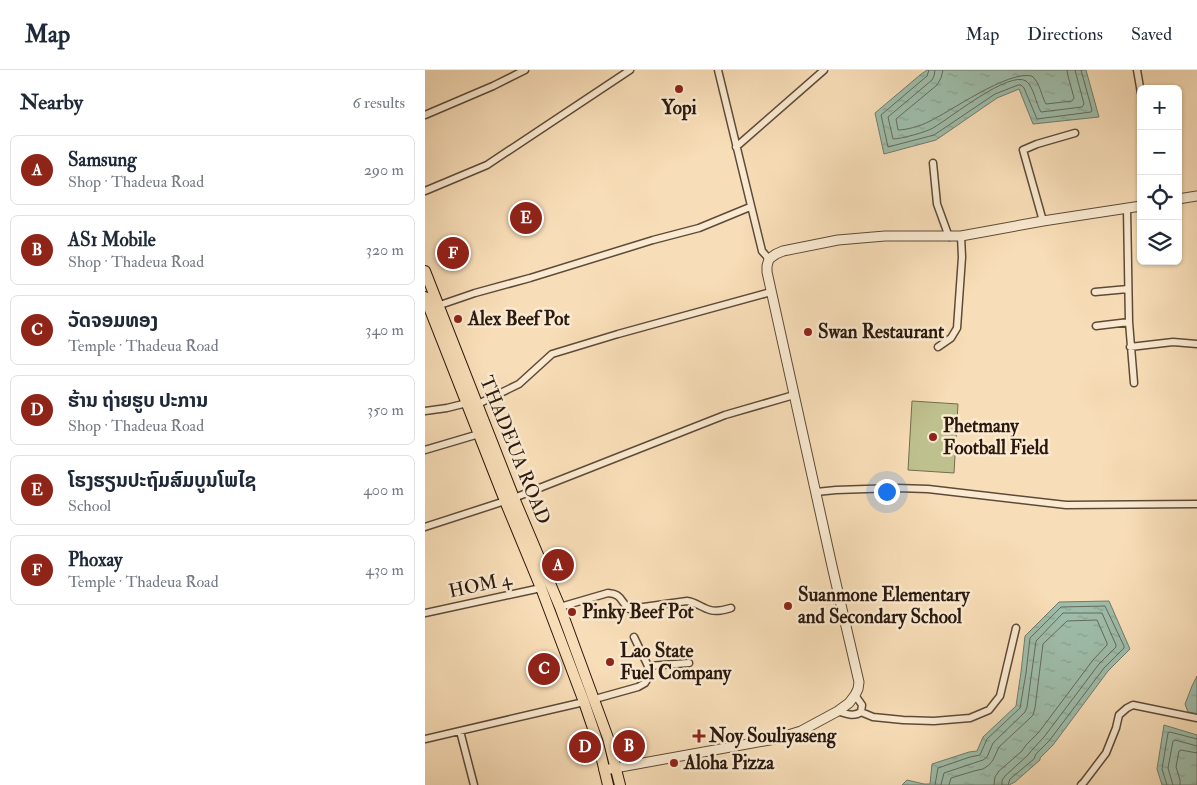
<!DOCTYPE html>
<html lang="en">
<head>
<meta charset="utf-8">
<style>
  :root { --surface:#fff; --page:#f6f6f7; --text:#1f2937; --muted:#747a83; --line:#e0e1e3; --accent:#8f2418 }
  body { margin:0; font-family:"IM FELL Double Pica","Noto Sans Lao",serif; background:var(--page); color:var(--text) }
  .controls { position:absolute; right:15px; top:15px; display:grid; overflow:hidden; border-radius:8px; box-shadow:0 1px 4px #0004 }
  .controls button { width:45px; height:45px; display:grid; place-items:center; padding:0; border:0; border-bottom:1px solid var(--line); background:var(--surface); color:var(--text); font:25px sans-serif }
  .you { position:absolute; left:461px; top:421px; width:18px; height:18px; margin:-12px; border:4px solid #fff; border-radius:50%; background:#1a73e8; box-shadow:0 0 0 8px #1a73e833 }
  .badge { display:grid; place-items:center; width:32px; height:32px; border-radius:50%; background:var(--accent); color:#fff; font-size:16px; font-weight:700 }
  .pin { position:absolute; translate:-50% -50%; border:2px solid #fff; box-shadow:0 1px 5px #0006 }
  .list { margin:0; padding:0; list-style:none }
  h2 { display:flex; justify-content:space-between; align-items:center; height:65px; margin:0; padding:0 20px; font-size:21px }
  h2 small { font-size:16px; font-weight:400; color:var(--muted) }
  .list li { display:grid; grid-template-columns:32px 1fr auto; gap:15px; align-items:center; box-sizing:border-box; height:70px; margin:0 10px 10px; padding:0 10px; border:1px solid var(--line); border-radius:8px }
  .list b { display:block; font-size:19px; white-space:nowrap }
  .list p { margin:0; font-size:16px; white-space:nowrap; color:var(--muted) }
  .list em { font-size:16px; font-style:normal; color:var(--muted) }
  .icon { flex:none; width:28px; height:28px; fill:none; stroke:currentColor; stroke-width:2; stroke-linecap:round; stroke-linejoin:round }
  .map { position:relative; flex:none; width:772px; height:715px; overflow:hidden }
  header { display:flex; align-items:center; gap:30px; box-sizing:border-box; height:70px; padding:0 25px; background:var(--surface); border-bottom:1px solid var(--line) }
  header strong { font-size:24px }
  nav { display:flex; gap:28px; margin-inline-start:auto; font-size:18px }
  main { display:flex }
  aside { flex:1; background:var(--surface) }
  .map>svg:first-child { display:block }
</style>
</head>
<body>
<header>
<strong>Map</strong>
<nav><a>Map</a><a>Directions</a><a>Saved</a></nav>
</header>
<main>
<aside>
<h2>Nearby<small>6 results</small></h2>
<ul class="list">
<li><span class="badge">A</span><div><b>Samsung</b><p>Shop · Thadeua Road</p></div><em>290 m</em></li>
<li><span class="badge">B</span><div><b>AS1 Mobile</b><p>Shop · Thadeua Road</p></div><em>320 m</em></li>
<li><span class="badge">C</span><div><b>ວັດຈອມທອງ</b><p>Temple · Thadeua Road</p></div><em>340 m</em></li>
<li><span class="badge">D</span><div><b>ຮ້ານ ຖ່າຍຮູບ ປະການ</b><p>Shop · Thadeua Road</p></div><em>350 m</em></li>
<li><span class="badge">E</span><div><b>ໂຮງຮຽນປະຖົມສົມບູນໂພໄຊ</b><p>School</p></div><em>400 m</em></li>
<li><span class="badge">F</span><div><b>Phoxay</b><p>Temple · Thadeua Road</p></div><em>430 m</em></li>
</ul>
</aside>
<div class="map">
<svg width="772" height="715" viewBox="0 0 772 715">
  <defs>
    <pattern id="water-ripples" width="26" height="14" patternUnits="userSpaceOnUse" patternTransform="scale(1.25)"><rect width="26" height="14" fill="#9ebdaa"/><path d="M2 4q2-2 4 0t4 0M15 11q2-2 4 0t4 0" fill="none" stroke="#88a291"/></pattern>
  </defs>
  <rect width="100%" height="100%" fill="#f8deb8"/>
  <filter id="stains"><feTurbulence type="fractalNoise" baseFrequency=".004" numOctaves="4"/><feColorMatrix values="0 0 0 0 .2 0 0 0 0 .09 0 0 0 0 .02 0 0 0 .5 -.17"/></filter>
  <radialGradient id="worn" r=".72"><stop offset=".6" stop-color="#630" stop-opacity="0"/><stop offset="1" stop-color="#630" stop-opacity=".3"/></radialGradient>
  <path fill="#bec18e" stroke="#746c4e" d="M487 331 533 334 529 403 483 400Z"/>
  <path fill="url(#water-ripples)" stroke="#707b6c" d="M502 0H661L674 47 608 54 594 19 572 28 511 70 459 84 450 43 495 5Z
    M684 531 705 579 683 601 628 675 615 688V690L590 712 584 715H477L482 710 499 714H505L507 694 544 682 552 681 558 667 591 636 596 602 600 566 634 532Z
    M772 606V644L763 642 760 634 767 616Z
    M739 655 772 665V715H737L732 699Z"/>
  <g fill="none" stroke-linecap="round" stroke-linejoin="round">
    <path stroke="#646a5c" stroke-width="1" d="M504 0 502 6 456 45 463 77 509 65 570 24 593 15H596L599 18 612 49 666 42 667 40 656 0
      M510 0 509 6 507 10 463 47 468 69C476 69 501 62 508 58 524 49 584 0 601 11 609 17 611 34 616 42L657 37 659 34 650 0
      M518 0 516 8 512 15 471 49 473 60C481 60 496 56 503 52 525 42 583 0 607 6 615 13 616 25 621 34L647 31 649 28 643 6 642 0
      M510 715 513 698 545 687 555 685 562 669 595 638 601 603 605 568 636 537 680 536 699 576V578L679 598 624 671 611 684 609 689 585 709 583 715
      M516 715 519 703 558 690 562 687 568 673 600 642 602 637 611 571 638 543H677L691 575V577L674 594 619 667 607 680 603 685 580 706 577 710V715
      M524 715 526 708 549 701 558 699 564 695 568 690 574 677 604 649 608 645 610 638 618 574 642 551 672 550 682 573V575L668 590 614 662 601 675 597 681 574 701 570 707 569 715
      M742 715 737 699 743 663 745 662 772 669
      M748 715 743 698 748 671 750 670 772 676
      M755 715V710L751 697 754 681 756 680 772 683"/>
    <g stroke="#5e4a38" stroke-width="9">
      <path id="minor" d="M293 0 337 181 344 189
        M712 0 716 23
        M0 45 68 16 100 0
        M311 77 399 0
        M508 93 512 134 524 167
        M0 121 62 95 205 0
        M702 138 704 252 709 313
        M618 151 598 80 612 74 650 63
        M670 222 703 219
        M12 236 50 223 105 208 228 170 274 158 325 137
        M671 256 704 252
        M513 277 526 268 532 258 537 187 536 166
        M705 277 748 272 772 274
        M53 334 94 314 127 284 193 264 346 222
        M0 341 22 338 42 333
        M0 380 54 364
        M391 422 411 420 471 418 503 419 641 435 772 434
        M89 428 300 345 369 325
        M0 457 80 431
        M135 537 183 523C197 524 195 531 204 539L262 531C271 532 277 538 285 540 292 542 299 540 306 538
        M0 543 116 518
        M223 596 264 593
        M170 629 213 617 220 613 223 608V596L209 567
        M413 641C421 644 429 647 436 642L437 635 430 625
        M436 642 448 647 478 650 509 651 545 648 564 640 575 626 591 558
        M35 661 49 715
        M0 669 159 632
        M656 715 659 712 681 683 691 658 694 645 702 638 708 635 772 648"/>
    </g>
    <g stroke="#5e4a38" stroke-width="11">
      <path id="tertiary" d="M753 129 772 126
        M179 700 350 669 376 661 413 641 424 633 430 625 433 619 434 612 407 496 342 202V196L344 189 351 184 358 181 413 170 460 166H536L618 151 716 136"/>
    </g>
    <g stroke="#2b180e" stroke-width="12">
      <path id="primary" d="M0 201 89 428 135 537 183 668 195 715
        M0 227 80 431 116 518 159 632 173 673 183 715"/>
    </g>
    <use href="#minor" stroke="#faead1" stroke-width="6"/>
    <use href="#tertiary" stroke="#faead1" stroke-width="9"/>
    <use href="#primary" stroke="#f8deb8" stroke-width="10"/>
  </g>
  <g fill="#8f2418" stroke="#faead1" stroke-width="2">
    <circle cx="254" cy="19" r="5"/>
    <circle cx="33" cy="249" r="5"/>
    <circle cx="383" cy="262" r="5"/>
    <circle cx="508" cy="367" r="5"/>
    <circle cx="363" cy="536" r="5"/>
    <circle cx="147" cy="542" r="5"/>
    <circle cx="185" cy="592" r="5"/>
    <path d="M271.5 658.5h5v5h5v5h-5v5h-5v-5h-5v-5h5z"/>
    <circle cx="249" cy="693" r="5"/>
  </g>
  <g text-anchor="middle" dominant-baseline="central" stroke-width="5" stroke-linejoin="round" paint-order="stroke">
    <g font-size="19" font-weight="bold" fill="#2b180e" stroke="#faead1" text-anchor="start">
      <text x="254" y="38" text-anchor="middle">Yopi</text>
      <text x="43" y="249">Alex Beef Pot</text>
      <text x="393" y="262">Swan Restaurant</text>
      <text x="518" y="356">Phetmany<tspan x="518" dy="22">Football Field</tspan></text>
      <text x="373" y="525">Suanmone Elementary<tspan x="373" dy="22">and Secondary School</tspan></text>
      <text x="157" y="542">Pinky Beef Pot</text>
      <text x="195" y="581">Lao State<tspan x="195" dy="22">Fuel Company</tspan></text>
      <text x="284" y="666">Noy Souliyaseng</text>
      <text x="259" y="693">Aloha Pizza</text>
    </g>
    <g font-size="19" fill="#2b180e" stroke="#faead1">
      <text transform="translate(90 380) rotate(68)">THADEUA ROAD</text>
      <text transform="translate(55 515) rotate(-12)">HOM 4</text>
    </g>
  </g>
  <rect width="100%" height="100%" filter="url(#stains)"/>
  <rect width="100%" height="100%" fill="url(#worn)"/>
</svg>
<div class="controls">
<button>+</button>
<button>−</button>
<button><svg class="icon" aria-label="locate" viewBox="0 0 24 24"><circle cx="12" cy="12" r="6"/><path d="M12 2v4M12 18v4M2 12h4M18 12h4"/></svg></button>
<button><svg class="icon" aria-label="layers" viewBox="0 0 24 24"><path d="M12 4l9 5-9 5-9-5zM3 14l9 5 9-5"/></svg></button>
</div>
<div class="you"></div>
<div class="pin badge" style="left:133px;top:495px">A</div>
<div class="pin badge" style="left:204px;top:676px">B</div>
<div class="pin badge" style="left:119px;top:599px">C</div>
<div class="pin badge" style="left:160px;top:677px">D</div>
<div class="pin badge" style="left:101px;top:148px">E</div>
<div class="pin badge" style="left:28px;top:183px">F</div>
</div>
</main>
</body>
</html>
